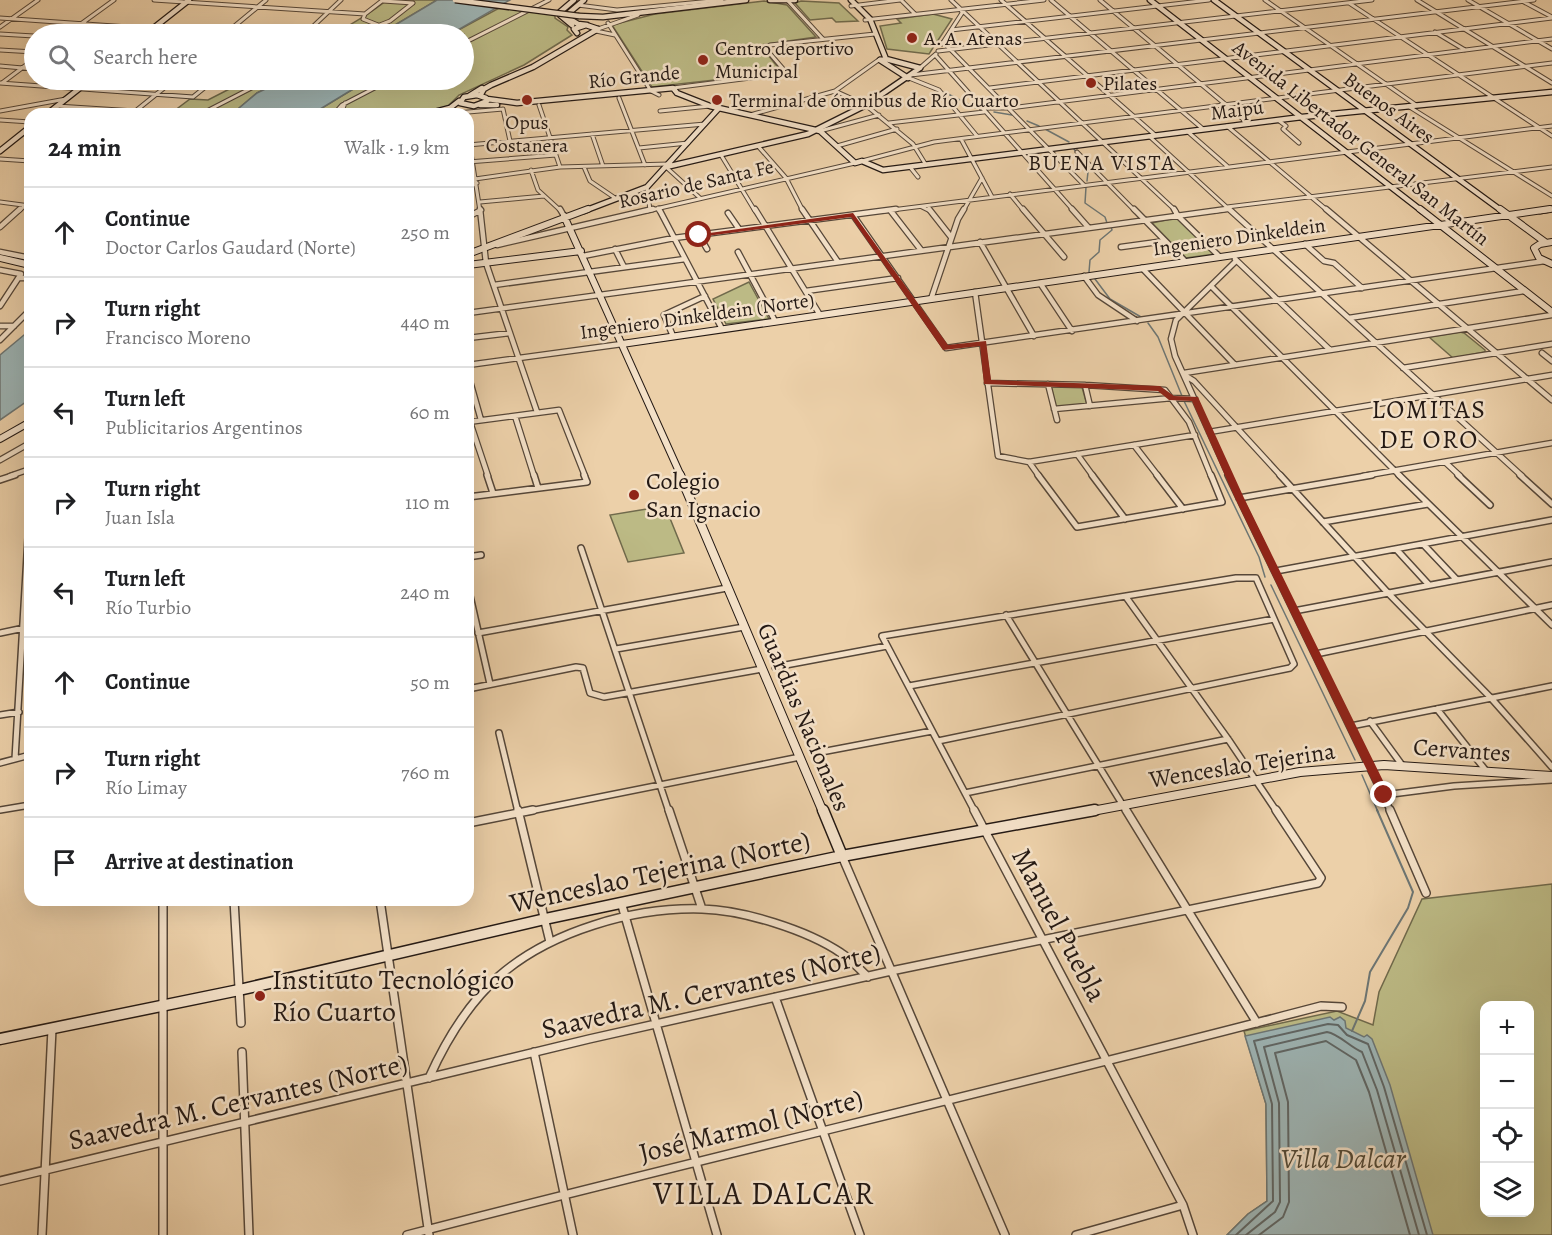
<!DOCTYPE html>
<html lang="en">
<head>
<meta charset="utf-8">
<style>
  :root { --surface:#fff; --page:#f6f6f6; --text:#202124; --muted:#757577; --line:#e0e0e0 }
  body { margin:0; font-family:Alegreya,serif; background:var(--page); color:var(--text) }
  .controls { position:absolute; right:18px; bottom:18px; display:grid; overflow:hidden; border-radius:12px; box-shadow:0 6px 24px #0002 }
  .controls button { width:54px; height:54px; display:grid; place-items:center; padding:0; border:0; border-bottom:2px solid var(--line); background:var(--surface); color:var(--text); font:30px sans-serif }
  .stop { position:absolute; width:18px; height:18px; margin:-14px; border:4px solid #8f2418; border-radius:50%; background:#fff }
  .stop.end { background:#8f2418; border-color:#fff; box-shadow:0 2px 6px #0008 }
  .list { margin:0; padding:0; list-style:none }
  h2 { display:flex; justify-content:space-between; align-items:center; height:78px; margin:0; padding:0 24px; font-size:26px }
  h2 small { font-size:20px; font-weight:400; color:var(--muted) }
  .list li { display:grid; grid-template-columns:39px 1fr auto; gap:18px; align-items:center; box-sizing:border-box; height:90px; padding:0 24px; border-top:2px solid var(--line) }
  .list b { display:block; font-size:22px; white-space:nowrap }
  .list p { margin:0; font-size:20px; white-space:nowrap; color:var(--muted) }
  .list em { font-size:20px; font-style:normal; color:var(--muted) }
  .icon { flex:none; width:33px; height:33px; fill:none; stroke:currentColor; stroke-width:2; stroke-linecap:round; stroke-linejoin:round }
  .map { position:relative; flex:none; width:1552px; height:1235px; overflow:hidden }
  .search { position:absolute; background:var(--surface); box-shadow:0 6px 24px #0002; left:24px; top:24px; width:450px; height:66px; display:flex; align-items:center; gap:15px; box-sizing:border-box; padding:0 21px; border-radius:33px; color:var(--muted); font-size:22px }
  .panel { position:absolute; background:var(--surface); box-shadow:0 6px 24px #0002; left:24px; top:108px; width:450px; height:798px; border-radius:18px }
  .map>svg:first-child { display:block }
</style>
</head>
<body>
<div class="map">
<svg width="1552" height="1235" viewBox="0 0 1552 1235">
  <rect width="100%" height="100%" fill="#ecd0a9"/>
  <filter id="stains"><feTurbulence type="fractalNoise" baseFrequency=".00333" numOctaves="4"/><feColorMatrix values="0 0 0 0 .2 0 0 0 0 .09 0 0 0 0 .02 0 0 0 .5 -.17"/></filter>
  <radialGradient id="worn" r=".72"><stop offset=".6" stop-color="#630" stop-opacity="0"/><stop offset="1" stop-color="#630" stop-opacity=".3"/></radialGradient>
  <path fill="#bcba85" stroke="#706a4c" stroke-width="1.5" fill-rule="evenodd" d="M387 0H437L380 34H334C352 24 370 14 387 0Z
    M764 1 787 5 816 37 760 45 781 71 778 73 652 87 612 25 655 14Z
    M801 1 839 3 858 21 836 22 832 18 810 20 795 3Z
    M501 7 555 14V18L568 27 567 30 572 35 524 65 459 95 448 106 429 112 399 114H312L368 80H464V34H451Z
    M933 14 952 19 929 54 887 49 880 26 901 23 897 19Z
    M247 80H284L257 93 232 114H170L190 99 208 100Z
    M1175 218 1180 220 1215 254 1186 258 1152 223Z
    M749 282 769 319 726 324 713 299Z
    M1460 332 1464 333 1485 350V352L1453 358 1429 337Z
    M1051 386 1082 387 1087 405 1056 408Z
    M665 506 684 553 628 562 610 515Z
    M1552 884V1235H1227L1248 1214 1267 1201 1266 1104 1244 1031 1337 1011 1373 1025 1379 992 1422 899ZM1484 1006H1530V1212H1484Z"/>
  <path fill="#9db4b4" stroke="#6d7674" stroke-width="1.5" d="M437 0H510L451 34H380Z
    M284 80H368L312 114H232L257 93Z
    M30 330V399L0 420V355Z
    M1330 1017 1334 1020 1340 1017 1345 1021 1346 1028 1364 1037 1367 1035 1372 1039 1390 1085 1433 1235H1227L1248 1214 1267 1201 1266 1104 1245 1036Z"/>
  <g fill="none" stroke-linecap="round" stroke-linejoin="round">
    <path stroke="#606664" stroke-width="2" d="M1236 1235 1273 1201 1272 1104 1254 1041 1328 1024 1338 1025 1347 1035 1368 1044 1384 1087 1427 1235
      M1246 1235 1275 1212 1280 1202 1279 1103 1264 1047 1327 1032C1339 1034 1350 1047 1362 1052L1377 1090 1419 1235
      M1259 1235 1283 1217 1289 1202 1288 1102 1275 1053 1326 1041 1356 1060 1369 1092 1410 1235"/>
    <path stroke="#6d7674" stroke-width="1.5" d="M944 92 976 108
      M994 112 1012 115
      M1027 121 1039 126
      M1045 129 1069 142
      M1074 149 1088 172 1087 181
      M1086 187 1085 203 1105 217 1107 223
      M1089 272 1090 260 1099 252 1100 240 1112 230 1111 227
      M1095 279 1110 299 1141 317
      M1148 323 1158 337 1182 396
      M1184 401 1259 557 1265 577
      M1271 585 1355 760
      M1362 775 1378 812"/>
    <path stroke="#6d7674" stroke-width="2" d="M1352 1031 1365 1001 1370 972 1408 908 1413 892 1377 810"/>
    <g stroke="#564739" stroke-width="5">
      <path id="street-far3" d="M154 0 365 14
        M901 0 915 14
        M951 0 1176 211
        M1001 0 1155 135
        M1051 0 1203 129
        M1100 0 1249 124
        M1265 0 1416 105
        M1417 0 1552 83
        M1468 0 1552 49
        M383 1 413 3
        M788 1 823 39
        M1524 2 1552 17
        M1349 3 1552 136
        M578 5 617 10 722 0
        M851 6 900 0
        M365 14 383 0
        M365 14 363 19 378 25
        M0 18 228 34
        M865 20 1044 0
        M608 23 651 91 659 95
        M0 27 38 0
        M598 29 638 15
        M951 30 1209 0
        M596 31 615 35
        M1435 32 1465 50
        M0 34 34 36
        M67 34 114 0
        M225 34 266 0
        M305 34 341 0
        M357 34 390 21 413 3
        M943 42 1084 185
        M464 43 549 0
        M942 44 962 13 961 9
        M0 50 34 52
        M938 51 1372 0
        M936 56 1074 211
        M0 66 34 69
        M920 68 936 54
        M911 75 1534 0
        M909 78 939 90 977 136
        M0 83 193 97 214 80
        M2 83 34 59
        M673 88 782 74 785 71 766 49 770 45 875 34
        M990 88 1552 18
        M835 91 866 105
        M619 98 645 165
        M539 105 560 167
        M57 106 135 111
        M1408 106 1552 196
        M868 107 913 144 926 165
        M981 108H1010L1552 39
        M503 109 510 141
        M0 111 66 99
        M660 111 710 106
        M133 113 174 80
        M201 114 267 80
        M334 114 342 105 390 80
        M341 114 345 103
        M445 114 503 109
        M750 115 835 91 880 59H886
        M0 120 30 122
        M1278 120 1286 126 1283 129 1299 143
        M889 123 984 112
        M1227 126 1328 211
        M820 131 879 115
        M1187 131 1227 166
        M468 134 480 211
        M592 134 603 166
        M1149 136 1231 211
        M961 139 992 197
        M468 145 705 124
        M758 146 786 178 803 211
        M837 146 897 129
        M639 148 688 143
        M1077 152 1135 211
        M721 155 755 211
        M0 159 30 161
        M862 161 934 142 1552 63
        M468 162 556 155
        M584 167 590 181 615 198
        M666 167 700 198
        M910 167 918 177
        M531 170 538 190 561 211
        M468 180 560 167 668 164
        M647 187 650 210
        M468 188 477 183
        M1010 194 1024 211
        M0 202 30 206
        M480 202 544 196
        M922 207 930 211
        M1227 207 1552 167
        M658 208 659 211
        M19 211 30 201
        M647 211 855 163
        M884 211 1552 126
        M963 211 982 178
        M1216 211 1229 209"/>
    </g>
    <g stroke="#564739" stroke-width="7">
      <path id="street-far2" d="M480 209 486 263 537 412
        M560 209 564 216
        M659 209 722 329
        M755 209 820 315
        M802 209 838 262
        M929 209 951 237
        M1023 209 1064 257
        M1072 209 1088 227
        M1134 209 1186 262
        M1174 209 1178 216 1220 257
        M1229 209 1522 476
        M1326 209 1552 400
        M890 210 921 250
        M728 213 739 229
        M853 215 946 348 1545 261
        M468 217 481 210
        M0 227 20 209
        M699 235 707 249
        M980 242 1034 336
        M1305 244 1324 261 1334 263 1362 288
        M497 245 653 209
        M1121 247 1165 241
        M615 249 624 267
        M0 252 30 258
        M738 252 775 321
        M583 256 674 238 896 209
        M1235 259 1329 349
        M1142 268 1235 365
        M0 270 21 274 0 306
        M1084 276 1098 295 1137 321
        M19 278H30
        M1040 283 1072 331
        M494 285 685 259
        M1211 286 1400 476
        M806 291 898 278
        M975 292 998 456 1029 462 1195 435
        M931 299 958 219 964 209
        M468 313 1227 209
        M1349 318 1524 291
        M0 326H14
        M673 336 664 315 705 296
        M468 338 510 333
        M0 340 30 310
        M1542 353 1552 361
        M468 365 622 344
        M1403 368 1552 344
        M1184 373 1552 315
        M468 374 481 420
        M1186 376 1194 381 1281 476
        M987 383 1085 385 1165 390 1189 422 1211 476
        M1048 384 1057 420
        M1085 385 1090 406
        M1054 409 1172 398 1195 399
        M515 416 534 476
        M468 422 559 410 585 476
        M470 422 488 476
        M1209 432 1552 375
        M1134 445 1158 476
        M1077 454 1093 476
        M0 460 30 443
        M1029 462 1039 476
        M1445 462 1460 476
        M10 476 30 469
        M1229 476 1175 356 1171 339 1176 320 1236 261
        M1363 476 1552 443"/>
    </g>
    <g stroke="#564739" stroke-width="8">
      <path id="street-far1" d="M487 475 493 493
        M534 475 538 488
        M1038 475 1077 527 1222 502 1211 475
        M1092 475 1125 519
        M1157 475 1183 509
        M1228 475 1391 812
        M1280 475 1388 593 1491 698 1552 767
        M1399 475 1552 625
        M1458 475 1490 505
        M1520 475 1552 504
        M0 480 15 475
        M468 497 587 482 584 475
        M1239 498 1372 475
        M1323 522 1428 504
        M1423 544 1457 580
        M581 548 669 812
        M1396 549 1429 585
        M468 557 481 555
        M1276 571 1552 520
        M468 587 490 684
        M1126 597 1228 739 1277 812
        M1294 611 1552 562
        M1006 615 1127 812
        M0 633 24 628
        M478 633 727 588
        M616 649 744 627
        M1316 654 1552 605
        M775 667 887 646
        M909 686 1274 619
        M468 689 576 667 583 668 590 693 604 697 762 669
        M1437 709 1487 772
        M0 715 19 712
        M1370 721 1402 765
        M1351 726 1552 686
        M499 733 518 812
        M938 741 1290 668 1294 664 1256 578H1236L882 636 975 812
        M816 753 932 731
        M15 759 30 504
        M0 763 30 755
        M965 793 1228 739
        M1384 795 1454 786 1552 780
        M0 810 30 805
        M525 812 800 757"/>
    </g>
    <g stroke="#564739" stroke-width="10">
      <path id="street" d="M518 810 550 942
        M669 810 702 909
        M974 810 1183 1205 1193 1235
        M1126 810 1257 1023
        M1390 810 1426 893
        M468 823 533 810
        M842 856 1005 1235
        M163 900V1235
        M234 900 241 1023
        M380 900 429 1235
        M621 902 717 1235
        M775 997 860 1235
        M242 1052 249 1235
        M534 1052 573 1235
        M429 1078C446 1040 467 1005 498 977 550 931 634 907 702 909 743 910 807 930 841 953 851 959 859 969 868 977
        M0 1181 589 1039 891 971 1318 883 1321 878 1276 810
        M42 1235 52 1029
        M407 1235C711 1156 1017 1086 1321 1006L1342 1007
        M1076 1235 1183 1205"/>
    </g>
    <g stroke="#241914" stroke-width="7">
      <path id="secondary-far3" d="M584 0 570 12 568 18 578 24 587 25
        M770 0H795
        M851 0 870 19 886 59 920 68
        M1150 0 1422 211
        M1214 0 1502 211
        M579 16 603 17 746 0
        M572 25 560 15V12L574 0
        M577 33 574 29 586 25 598 29
        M146 34 189 0
        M880 60 908 78
        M477 95 486 98 487 101 474 106 460 103 464 97Z
        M469 96 482 88
        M480 96 484 89 491 85 533 67 598 29
        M487 99 517 103 673 88 677 93 710 106 820 131 855 163 862 161 883 170 1302 117 1552 92
        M480 105H497
        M47 114 90 80
        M427 114 450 108 459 101
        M0 151 30 127
        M666 167 808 134 866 105 920 68
        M584 211 647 187 719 108
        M1540 211 1552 209"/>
    </g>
    <g stroke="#241914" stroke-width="8">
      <path id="secondary-far2" d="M1420 209 1552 312
        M1500 209 1545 242
        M564 216 681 476
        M1552 242 1540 244 1534 248 1539 258 1552 264
        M468 254 588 209
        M0 258 30 265
        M468 265 581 251
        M622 344 1550 209
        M0 439 30 422"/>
    </g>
    <g stroke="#241914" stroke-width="10">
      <path id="secondary-far1" d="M680 475 823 812
        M1087 812 1300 772 1384 765 1552 776"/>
    </g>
    <g stroke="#241914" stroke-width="13">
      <path id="secondary" d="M823 810 842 856
        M0 1039 239 990 545 919 842 856 1095 810"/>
    </g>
    <use href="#street-far3" stroke="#f3e0c7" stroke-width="3"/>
    <use href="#street-far2" stroke="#f3e0c7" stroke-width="4.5"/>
    <use href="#street-far1" stroke="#f3e0c7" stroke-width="5"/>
    <use href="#street" stroke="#f3e0c7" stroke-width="7"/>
    <use href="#secondary-far3" stroke="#f3e0c7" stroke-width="4.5"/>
    <use href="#secondary-far2" stroke="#f3e0c7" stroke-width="6"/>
    <use href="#secondary-far1" stroke="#f3e0c7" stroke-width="8"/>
    <use href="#secondary" stroke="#f3e0c7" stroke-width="10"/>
    <g stroke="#241914" stroke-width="7" stroke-linecap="butt">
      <path id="secondary-bridge" d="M455 0 579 16"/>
    </g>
    <use href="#secondary-bridge" stroke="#f3e0c7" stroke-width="4.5"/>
  </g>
  <path fill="#8f2418" d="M853 213 948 345 986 341 991 380 1160 386 1174 396 1198 397 1244 498 1390 795 1388 798 1384 799 1379 795 1235 498 1192 401 1169 400 1158 391 984 384 980 346 943 350 851 217 699 237 695 235Z"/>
  <g fill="#8f2418" stroke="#f3e0c7" stroke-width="2">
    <circle cx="912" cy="38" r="6"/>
    <circle cx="703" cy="60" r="6"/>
    <circle cx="1091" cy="83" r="6"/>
    <circle cx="527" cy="100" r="6"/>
    <circle cx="717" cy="100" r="6"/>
    <circle cx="634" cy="495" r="6"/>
    <circle cx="260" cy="996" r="6"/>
  </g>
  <g text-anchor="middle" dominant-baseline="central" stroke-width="5" stroke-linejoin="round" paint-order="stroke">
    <g font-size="20" fill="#241914" stroke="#f3e0c7" text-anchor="start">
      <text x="924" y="38">A. A. Atenas</text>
      <text x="715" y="48">Centro deportivo<tspan x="715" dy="23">Municipal</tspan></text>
      <text x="1103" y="83">Pilates</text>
      <text x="729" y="100">Terminal de ómnibus de Río Cuarto</text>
      <text x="527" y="122" text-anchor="middle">Opus<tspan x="527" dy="23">Costanera</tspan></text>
    </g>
    <g font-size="20" fill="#241914" stroke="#f3e0c7">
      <text transform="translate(634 77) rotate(-6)">Río Grande</text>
      <text transform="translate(1389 108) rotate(36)">Buenos Aires</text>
      <text transform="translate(1237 110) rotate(-7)">Maipú</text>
      <text transform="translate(1361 143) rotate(38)">Avenida Libertador General San Martín</text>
      <text transform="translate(696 184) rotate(-13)">Rosario de Santa Fe</text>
      <text transform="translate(1239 237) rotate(-8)">Ingeniero Dinkeldein</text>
      <text transform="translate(697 316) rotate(-8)">Ingeniero Dinkeldein (Norte)</text>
    </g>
    <g font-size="22" letter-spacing="1.5" fill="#241914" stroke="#f3e0c7">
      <text x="1102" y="163">BUENA VISTA</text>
    </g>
    <g font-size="24" fill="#241914" stroke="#f3e0c7" text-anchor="start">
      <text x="646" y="481">Colegio<tspan x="646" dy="28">San Ignacio</tspan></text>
    </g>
    <g font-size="24" fill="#241914" stroke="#f3e0c7">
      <text transform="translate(804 717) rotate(67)">Guardias Nacionales</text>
      <text transform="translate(1462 750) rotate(4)">Cervantes</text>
      <text transform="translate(1242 765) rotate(-9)">Wenceslao Tejerina</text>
    </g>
    <g font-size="26" letter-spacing="1.5" fill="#241914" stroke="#f3e0c7">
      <text x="1429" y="409">LOMITAS<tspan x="1429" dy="30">DE ORO</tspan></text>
    </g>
    <g font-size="28" fill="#241914" stroke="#f3e0c7">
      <text transform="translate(660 872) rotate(-12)">Wenceslao Tejerina (Norte)</text>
      <text transform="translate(1059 925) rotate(62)">Manuel Puebla</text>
      <text transform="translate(711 991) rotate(-13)">Saavedra M. Cervantes (Norte)</text>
      <text transform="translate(238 1102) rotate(-13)">Saavedra M. Cervantes (Norte)</text>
      <text transform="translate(751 1126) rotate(-14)">José Marmol (Norte)</text>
    </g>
    <g font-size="28" fill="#241914" stroke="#f3e0c7" text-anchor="start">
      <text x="272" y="980">Instituto Tecnológico<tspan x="272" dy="32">Río Cuarto</tspan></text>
    </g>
    <g font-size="28" font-style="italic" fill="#524936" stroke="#f3e0c7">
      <text x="1343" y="1159">Villa Dalcar</text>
    </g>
    <g font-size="32" letter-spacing="1.5" fill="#241914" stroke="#f3e0c7">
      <text x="764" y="1193">VILLA DALCAR</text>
    </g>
  </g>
  <rect width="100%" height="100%" filter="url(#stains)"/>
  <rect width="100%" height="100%" fill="url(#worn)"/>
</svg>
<div class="controls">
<button>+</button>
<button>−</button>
<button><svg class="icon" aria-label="locate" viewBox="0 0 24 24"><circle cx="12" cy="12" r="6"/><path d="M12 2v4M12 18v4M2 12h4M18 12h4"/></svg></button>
<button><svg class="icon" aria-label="layers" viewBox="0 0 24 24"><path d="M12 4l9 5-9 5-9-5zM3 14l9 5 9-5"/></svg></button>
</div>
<div class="stop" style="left:699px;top:235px"></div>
<div class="stop end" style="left:1384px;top:795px"></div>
<div class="search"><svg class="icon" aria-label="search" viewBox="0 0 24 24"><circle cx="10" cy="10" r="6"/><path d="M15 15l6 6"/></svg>Search here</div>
<section class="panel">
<h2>24 min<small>Walk · 1.9 km</small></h2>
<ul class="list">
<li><svg class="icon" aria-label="ahead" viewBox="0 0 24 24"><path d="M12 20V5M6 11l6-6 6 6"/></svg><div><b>Continue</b><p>Doctor Carlos Gaudard (Norte)</p></div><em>250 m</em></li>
<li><svg class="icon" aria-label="right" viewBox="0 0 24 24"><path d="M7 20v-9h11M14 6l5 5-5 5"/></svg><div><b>Turn right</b><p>Francisco Moreno</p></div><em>440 m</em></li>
<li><svg class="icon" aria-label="left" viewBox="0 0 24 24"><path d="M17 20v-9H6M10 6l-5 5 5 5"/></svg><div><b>Turn left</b><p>Publicitarios Argentinos</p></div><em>60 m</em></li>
<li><svg class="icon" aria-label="right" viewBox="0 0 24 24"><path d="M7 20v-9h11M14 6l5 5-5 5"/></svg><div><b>Turn right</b><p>Juan Isla</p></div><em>110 m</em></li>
<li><svg class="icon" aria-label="left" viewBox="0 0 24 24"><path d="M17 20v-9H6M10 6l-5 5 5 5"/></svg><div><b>Turn left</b><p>Río Turbio</p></div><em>240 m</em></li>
<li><svg class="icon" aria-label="ahead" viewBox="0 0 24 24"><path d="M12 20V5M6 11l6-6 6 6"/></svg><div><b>Continue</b></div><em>50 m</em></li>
<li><svg class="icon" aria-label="right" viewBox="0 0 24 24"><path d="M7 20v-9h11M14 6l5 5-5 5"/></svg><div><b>Turn right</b><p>Río Limay</p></div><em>760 m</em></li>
<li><svg class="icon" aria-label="arrive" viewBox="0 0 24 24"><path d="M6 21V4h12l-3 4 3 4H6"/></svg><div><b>Arrive at destination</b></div></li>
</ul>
</section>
</div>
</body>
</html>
